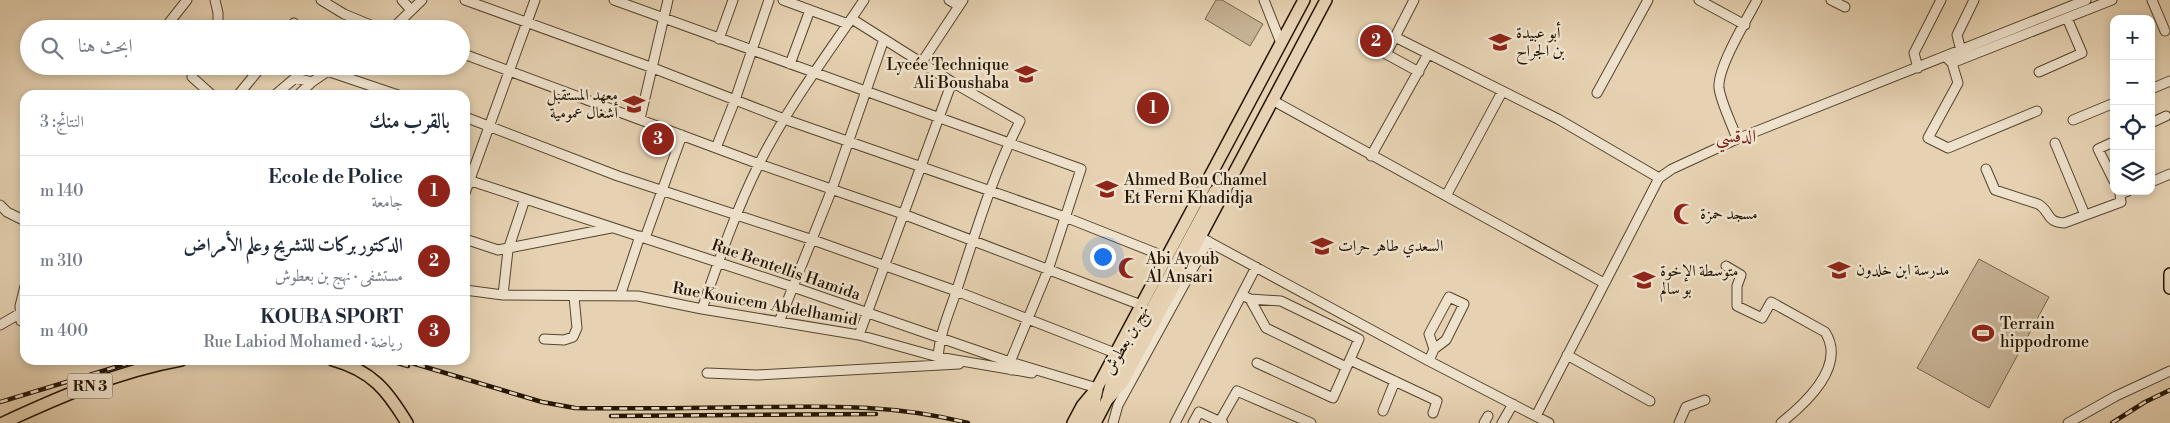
<!DOCTYPE html>
<html lang="ar">
<head>
<meta charset="utf-8">
<style>
  :root { --surface:#fff; --page:#f6f6f7; --text:#1f2937; --muted:#747a83; --line:#e0e1e3; --accent:#8f2418 }
  body { margin:0; font-family:"Libre Bodoni",Amiri,serif; background:var(--page); color:var(--text); direction:rtl }
  .controls { position:absolute; right:15px; top:15px; display:grid; overflow:hidden; border-radius:10px; box-shadow:0 2px 8px #0003 }
  .controls button { width:45px; height:45px; display:grid; place-items:center; padding:0; border:0; border-bottom:1px solid var(--line); background:var(--surface); color:var(--text); font:25px sans-serif }
  .you { position:absolute; left:1102px; top:256px; width:18px; height:18px; margin:-12px; border:4px solid #fff; border-radius:50%; background:#1a73e8; box-shadow:0 0 0 8px #1a73e833 }
  .badge { display:grid; place-items:center; width:32px; height:32px; border-radius:50%; background:var(--accent); color:#fff; font-size:16px; font-weight:700 }
  .pin { position:absolute; translate:-50% -50%; border:2px solid #fff; box-shadow:0 1px 5px #0006 }
  .list { margin:0; padding:0; list-style:none }
  h2 { display:flex; justify-content:space-between; align-items:center; height:65px; margin:0; padding:0 20px; font-size:21px }
  h2 small { font-size:16px; font-weight:400; color:var(--muted) }
  .list li { display:grid; grid-template-columns:32px 1fr auto; gap:15px; align-items:center; box-sizing:border-box; height:70px; padding:0 20px; border-top:1px solid var(--line) }
  .list b { display:block; font-size:19px; white-space:nowrap }
  .list p { margin:0; font-size:16px; white-space:nowrap; color:var(--muted) }
  .list em { font-size:16px; font-style:normal; color:var(--muted) }
  .icon { flex:none; width:28px; height:28px; fill:none; stroke:currentColor; stroke-width:2; stroke-linecap:round; stroke-linejoin:round }
  .map { position:relative; flex:none; width:2170px; height:423px; overflow:hidden; direction:ltr }
  .search { position:absolute; background:var(--surface); box-shadow:0 2px 8px #0003; left:20px; top:20px; width:450px; height:55px; display:flex; align-items:center; gap:12px; box-sizing:border-box; padding:0 18px; border-radius:28px; color:var(--muted); font-size:19px }
  .panel { position:absolute; background:var(--surface); box-shadow:0 2px 8px #0003; left:20px; top:90px; width:450px; height:275px; border-radius:15px; direction:rtl }
  .map>svg:first-child { display:block }
</style>
</head>
<body>
<div class="map">
<svg width="2170" height="423" viewBox="0 0 2170 423">
  <rect width="100%" height="100%" fill="#e6d2b2"/>
  <filter id="stains"><feTurbulence type="fractalNoise" baseFrequency=".004" numOctaves="4"/><feColorMatrix values="0 0 0 0 .2 0 0 0 0 .09 0 0 0 0 .02 0 0 0 .5 -.17"/></filter>
  <radialGradient id="worn" r=".72"><stop offset=".6" stop-color="#630" stop-opacity="0"/><stop offset="1" stop-color="#630" stop-opacity=".3"/></radialGradient>
  <path fill="#c5b294" stroke="#74644a" d="M1216 0H1222L1263 24 1250 46 1205 19Z
    M1979 259 2049 297 1989 408 1917 368Z"/>
  <g fill="none" stroke-linecap="round" stroke-linejoin="round">
    <g stroke="#54442c" stroke-width="11">
      <path id="minor" d="M215 0 218 13V29
        M321 0 344 14 380 29
        M402 0 411 10
        M465 0 653 68 784 119 1065 217 1166 257
        M614 0 1081 169 1048 270 1010 362 1011 370
        M783 0 848 24
        M949 0 959 6
        M1264 0 1281 43
        M1414 0 1395 37 1558 119 1659 178
        M1699 0 1745 25
        M1831 0 1845 7
        M2152 0 2165 31
        M852 19 952 82 1020 121C994 172 977 228 959 283 951 309 940 330 938 357
        M164 29 187 0
        M290 29 294 23
        M392 29 422 0
        M1395 37 1386 54 1419 72
        M719 39 733 0
        M1961 51 1957 35 1974 0
        M461 53 759 164 903 214 1141 305
        M1946 57 1952 63 1958 83 1928 138 1948 148 2037 111
        M922 62 963 0
        M1952 63 2112 0
        M790 64 810 10
        M195 66 192 77 212 95
        M1918 68 1914 53 1941 0
        M327 71 398 95
        M2039 72 2082 53 2067 18
        M2151 89 2170 81
        M1597 93 1648 0
        M238 95 262 66
        M275 95 295 78 312 82
        M298 95 312 82 335 66
        M1272 100 1604 283
        M465 117 618 176 813 240 956 291 1115 353
        M640 119 668 0
        M2073 120 2114 103
        M2151 123 2166 116
        M1737 139C1732 124 1721 103 1719 88 1717 68 1747 19 1757 0
        M2055 143 2085 215
        M2111 143 2098 149 2114 181
        M716 148 735 100 769 0
        M1371 156 1428 54
        M1986 169 1995 190 2038 204C2051 211 2045 222 2064 223L2121 202 2120 194 2128 191
        M465 179 793 287 1010 362 1097 388
        M2151 182 2170 174
        M465 193 535 0
        M1446 196 1502 92
        M0 205 7 212 25 221
        M1200 237 1429 361 1549 423
        M645 238 682 135
        M465 239 498 250 611 228
        M1726 266 1741 275 1737 286V306L1762 318 1771 302 1825 332C1847 366 1806 403 1781 423
        M25 286 20 306 21 321 25 322
        M465 290 503 295 638 296 702 309 859 335 938 357 1032 373
        M503 295 508 250 525 199
        M1242 295 1250 299 1281 301 1359 339 1333 398 1257 363
        M620 296 640 236
        M1250 299 1266 328 1346 367
        M702 309C719 260 736 210 759 164 788 106 828 54 864 0
        M779 322 832 189 884 39
        M0 325 19 314
        M859 335 952 82
        M544 339 564 340 573 337 577 328 574 297
        M1567 355 1650 401
        M1350 360 1437 401 1433 413
        M1429 361 1434 349 1446 340 1464 304 1449 297 1429 334 1434 349
        M707 373 757 375 959 364
        M1383 411 1395 381
        M1536 416 1659 178 1672 169 1737 139 2086 0
        M1220 421 1237 391 1311 423
        M1113 423 1118 405 1208 241
        M1175 423 1256 267
        M1193 423 1199 412 1223 423
        M1484 423 1488 416
        M1502 423 1513 404
        M1679 423 1686 407 1705 400
        M2068 423 2116 396 2170 371"/>
    </g>
    <g stroke="#241500" stroke-width="14">
      <path id="major" d="M2170 274V288
        M333 360C372 371 387 390 407 423
        M1108 396 1111 385 1215 191
        M3 423C59 397 119 371 181 360
        M1073 423 1082 406 1097 388 1304 0
        M1083 423 1093 407 1097 390
        M1095 423 1107 400 1123 382 1326 0"/>
    </g>
    <use href="#minor" stroke="#efe2cd" stroke-width="9"/>
    <use href="#major" stroke="#e6d2b2" stroke-width="11"/>
    <g stroke="#241500" stroke-width="4.5">
      <path id="rail" d="M387 360 408 366
        M402 360 542 402 575 408C638 409 701 408 764 407 836 406 898 405 968 423
        M0 402 139 360
        M611 416 876 414
        M2112 423 2145 402 2170 390"/>
    </g>
    <use href="#rail" stroke="#efe2cd" stroke-width="2.5" stroke-dasharray="8" stroke-linecap="butt"/>
  </g>
  <defs>
    <g id="school-bare" transform="scale(1.725)"><path d="M0-5L7-2L0 1L-7-2ZM-4 1L0 2.5L4 1V4Q0 6-4 4Z" fill="#8f2418" stroke="#efe2cd" stroke-width="2.5" paint-order="stroke"/></g>
    <g id="mosque-bare" transform="scale(1.725)"><path d="M3.5-4.9A6 6 0 1 0 3.5 4.9A5 5 0 1 1 3.5-4.9Z" fill="#8f2418" stroke="#efe2cd" stroke-width="2.5" paint-order="stroke"/></g>
    <g id="stadium-bare" transform="scale(1.725)"><path d="M0-5a6.5 5 0 1 0 0 10a6.5 5 0 1 0 0-10ZM-3.5-1.8h7v3.6h-7Z" fill="#8f2418" stroke="#efe2cd" stroke-width="2.5" paint-order="stroke"/></g>
  </defs>
  <g fill-rule="evenodd">
    <use href="#school-bare" x="1500" y="42"/>
    <use href="#school-bare" x="1026" y="74"/>
    <use href="#school-bare" x="634" y="104"/>
    <use href="#school-bare" x="1107" y="189"/>
    <use href="#mosque-bare" x="1684" y="214"/>
    <use href="#school-bare" x="1322" y="246"/>
    <use href="#mosque-bare" x="1129" y="268"/>
    <use href="#school-bare" x="1839" y="270"/>
    <use href="#school-bare" x="1644" y="280"/>
    <use href="#stadium-bare" x="1983" y="333"/>
  </g>
  <g text-anchor="middle" dominant-baseline="central" stroke-width="5" stroke-linejoin="round" paint-order="stroke">
    <rect fill="#efe2cd" stroke="#61523e" stroke-width="1" x="67.5" y="373.5" width="45" height="25" rx="4"/>
    <g font-size="15" font-weight="bold" fill="#241500">
      <text x="90" y="386">RN 3</text>
    </g>
    <g font-size="16" fill="#241500" stroke="#efe2cd" text-anchor="start">
      <text x="1516" y="33">أبو عبيدة<tspan x="1516" dy="18">بن الجراح</tspan></text>
      <text x="1009" y="65" text-anchor="end">Lycée Technique<tspan x="1009" dy="18">Ali Boushaba</tspan></text>
      <text x="618" y="95" text-anchor="end">معهد المستقبل<tspan x="618" dy="18">أشغال عمومية</tspan></text>
      <text x="1124" y="180">Ahmed Bou Chamel<tspan x="1124" dy="18">Et Ferni Khadidja</tspan></text>
      <text x="1700" y="214">مسجد حمزة</text>
      <text x="1338" y="246">السعدي طاهر حرات</text>
      <text x="1146" y="259">Abi Ayoub<tspan x="1146" dy="18">Al Ansari</tspan></text>
      <text x="1856" y="270">مدرسة ابن خلدون</text>
      <text x="1660" y="271">متوسطة الإخوة<tspan x="1660" dy="18">بو سالم</tspan></text>
      <text x="2000" y="324">Terrain<tspan x="2000" dy="18">hippodrome</tspan></text>
    </g>
    <g font-size="16" fill="#241500" stroke="#efe2cd">
      <text transform="translate(786 270) rotate(19)">Rue Bentellis Hamida</text>
      <text transform="translate(765 304) rotate(10)">Rue Kouicem Abdelhamid</text>
      <text transform="translate(1126 340) rotate(-61)">نهج بن بعطوش</text>
    </g>
    <g font-size="18" fill="#7a1f14" stroke="#efe2cd">
      <text x="1736" y="136">الدقسي</text>
    </g>
  </g>
  <rect width="100%" height="100%" filter="url(#stains)"/>
  <rect width="100%" height="100%" fill="url(#worn)"/>
</svg>
<div class="controls">
<button>+</button>
<button>−</button>
<button><svg class="icon" aria-label="locate" viewBox="0 0 24 24"><circle cx="12" cy="12" r="6"/><path d="M12 2v4M12 18v4M2 12h4M18 12h4"/></svg></button>
<button><svg class="icon" aria-label="layers" viewBox="0 0 24 24"><path d="M12 4l9 5-9 5-9-5zM3 14l9 5 9-5"/></svg></button>
</div>
<div class="you"></div>
<div class="pin badge" style="left:1153px;top:108px">1</div>
<div class="pin badge" style="left:1376px;top:41px">2</div>
<div class="pin badge" style="left:658px;top:139px">3</div>
<div class="search"><svg class="icon" aria-label="search" viewBox="0 0 24 24"><circle cx="10" cy="10" r="6"/><path d="M15 15l6 6"/></svg>ابحث هنا</div>
<section class="panel">
<h2>بالقرب منك<small>النتائج: 3</small></h2>
<ul class="list">
<li><span class="badge">1</span><div><b>Ecole de Police</b><p>جامعة</p></div><em>140 m</em></li>
<li><span class="badge">2</span><div><b>الدكتور بركات للتشريح وعلم الأمراض</b><p>مستشفى · نهج بن بعطوش</p></div><em>310 m</em></li>
<li><span class="badge">3</span><div><b>KOUBA SPORT</b><p>رياضة · Rue Labiod Mohamed</p></div><em>400 m</em></li>
</ul>
</section>
</div>
</body>
</html>
